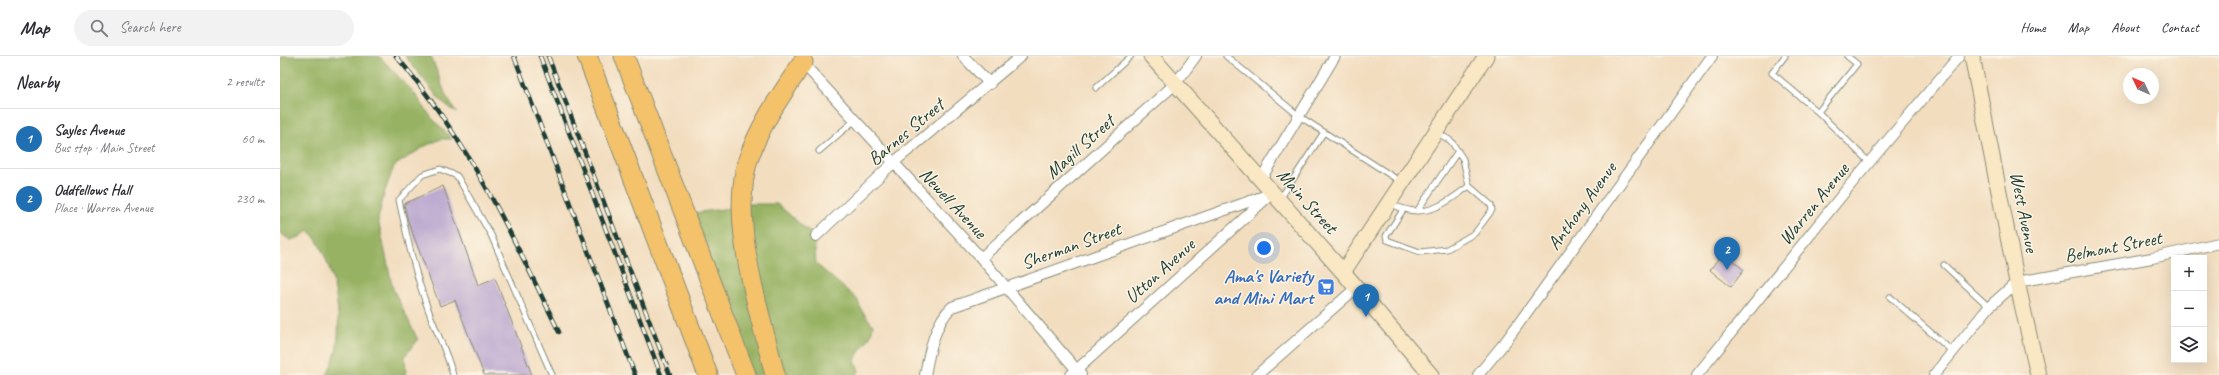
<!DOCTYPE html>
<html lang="en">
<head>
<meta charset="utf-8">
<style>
  :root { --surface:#fff; --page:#f2f2f3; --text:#2b2b33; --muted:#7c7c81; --line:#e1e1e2; --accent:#1f6fb2 }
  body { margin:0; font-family:Caveat,sans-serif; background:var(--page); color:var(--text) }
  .controls { position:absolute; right:12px; bottom:12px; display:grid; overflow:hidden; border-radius:0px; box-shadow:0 4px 16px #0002 }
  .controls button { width:36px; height:36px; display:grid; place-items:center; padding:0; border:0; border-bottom:1px solid var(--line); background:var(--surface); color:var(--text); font:20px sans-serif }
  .compass { position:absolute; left:1843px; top:12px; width:36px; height:36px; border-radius:50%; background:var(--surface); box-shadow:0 4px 16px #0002; rotate:314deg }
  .you { position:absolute; left:984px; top:192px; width:14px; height:14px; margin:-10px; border:3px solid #fff; border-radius:50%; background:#1a73e8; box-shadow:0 0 0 6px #1a73e833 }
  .badge { display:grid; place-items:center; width:26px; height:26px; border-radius:50%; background:var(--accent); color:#fff; font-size:13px; font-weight:700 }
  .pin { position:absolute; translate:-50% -33px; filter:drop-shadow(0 1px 2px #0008) }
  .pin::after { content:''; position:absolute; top:21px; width:14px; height:12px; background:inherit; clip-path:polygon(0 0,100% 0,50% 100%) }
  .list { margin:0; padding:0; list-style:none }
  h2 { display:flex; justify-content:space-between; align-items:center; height:52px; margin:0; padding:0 16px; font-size:17px }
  h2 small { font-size:13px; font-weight:400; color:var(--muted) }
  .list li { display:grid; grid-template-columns:26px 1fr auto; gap:12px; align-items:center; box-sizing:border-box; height:60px; padding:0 16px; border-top:1px solid var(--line) }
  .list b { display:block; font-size:15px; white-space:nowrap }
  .list p { margin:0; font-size:13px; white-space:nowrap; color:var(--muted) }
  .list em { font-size:13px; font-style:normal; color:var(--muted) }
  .icon { flex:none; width:22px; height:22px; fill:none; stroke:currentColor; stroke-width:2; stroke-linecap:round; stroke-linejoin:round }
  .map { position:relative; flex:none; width:1939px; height:319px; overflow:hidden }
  header { display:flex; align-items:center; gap:24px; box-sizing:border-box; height:56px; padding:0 20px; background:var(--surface); border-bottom:1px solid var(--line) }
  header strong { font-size:19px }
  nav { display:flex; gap:22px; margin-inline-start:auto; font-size:14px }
  .search { width:280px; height:36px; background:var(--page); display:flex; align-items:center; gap:10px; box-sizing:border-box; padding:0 14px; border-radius:22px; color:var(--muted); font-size:15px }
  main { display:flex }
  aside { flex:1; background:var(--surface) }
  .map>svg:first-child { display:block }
</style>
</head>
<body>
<header>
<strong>Map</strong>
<div class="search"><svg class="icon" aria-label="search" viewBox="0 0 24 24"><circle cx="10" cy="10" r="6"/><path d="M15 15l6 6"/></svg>Search here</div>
<nav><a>Home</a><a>Map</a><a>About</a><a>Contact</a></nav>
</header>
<main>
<aside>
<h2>Nearby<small>2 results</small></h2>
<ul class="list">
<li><span class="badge">1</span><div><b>Sayles Avenue</b><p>Bus stop · Main Street</p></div><em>60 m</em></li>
<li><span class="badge">2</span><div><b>Oddfellows Hall</b><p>Place · Warren Avenue</p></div><em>230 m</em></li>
</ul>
</aside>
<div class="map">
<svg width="1939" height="319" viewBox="0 0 1939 319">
  <rect width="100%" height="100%" fill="#fcf5e5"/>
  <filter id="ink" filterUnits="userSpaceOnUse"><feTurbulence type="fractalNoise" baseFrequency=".025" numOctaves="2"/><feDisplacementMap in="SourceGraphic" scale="8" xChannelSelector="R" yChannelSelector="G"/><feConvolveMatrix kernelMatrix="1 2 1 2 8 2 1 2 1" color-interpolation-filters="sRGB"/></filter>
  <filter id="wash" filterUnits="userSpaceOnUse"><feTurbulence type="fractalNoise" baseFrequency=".012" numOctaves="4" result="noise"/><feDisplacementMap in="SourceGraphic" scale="16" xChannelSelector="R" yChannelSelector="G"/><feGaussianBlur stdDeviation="0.9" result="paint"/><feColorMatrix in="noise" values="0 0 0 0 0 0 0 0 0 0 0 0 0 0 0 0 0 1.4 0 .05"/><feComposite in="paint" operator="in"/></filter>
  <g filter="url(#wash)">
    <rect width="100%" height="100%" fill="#f2ddbf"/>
    <path fill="#97b263" stroke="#5b784c" d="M3 0H99L135 38 151 61 172 83H161L145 90 114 110 104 138 98 163 113 233 138 284 125 300 126 319H47C51 310 56 299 57 290 62 254 53 202 29 174L20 181 10 184 0 177V3Z
      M125 0H151L166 40 177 57 160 44Z
      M461 148H497L534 180 536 208 577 243 582 255 593 269C591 288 580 288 575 305L579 315 576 319H465L406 158 458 151Z"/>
    <g id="blocks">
      <path fill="#b9a6cf" d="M163 130 198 229 215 222 252 319H204L175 244 160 250 128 165 124 148Z
        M1443 197 1464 214 1451 231 1430 214Z"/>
    </g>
  </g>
  <g filter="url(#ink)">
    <use href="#blocks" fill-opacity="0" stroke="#888d7a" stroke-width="1"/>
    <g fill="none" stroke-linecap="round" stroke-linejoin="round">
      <g stroke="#888d7a" stroke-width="7">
        <path id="lane" d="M946 0 1019 60 1121 126
          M1505 0 1492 17 1538 56 1590 107
          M816 32 851 0
          M1538 56 1577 8 1567 0
          M539 95 575 64
          M1000 143 1044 76
          M1110 147C1142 165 1163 150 1189 130
          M1123 154 1106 180 1107 184 1140 196 1167 193 1195 177 1212 154 1211 149 1189 130 1183 103 1171 85 1158 77
          M1137 155 1178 95
          M1664 209 1709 251
          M1610 241 1673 296
          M173 319C167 296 156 276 148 253 135 218 127 181 119 144L142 119 160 113 177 120 211 179 272 319"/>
      </g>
      <g stroke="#888d7a" stroke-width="12">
        <path id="street" d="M683 0 710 28
          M521 5 701 202 801 319
          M981 123 1055 0
          M536 180 613 107 741 0
          M701 202 895 28 916 0
          M645 319C649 297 655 266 672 251L993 137
          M791 319 990 139
          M977 319 1076 232
          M1198 319 1226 285 1432 0
          M1417 319 1571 128 1679 0
          M1654 319 1709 251 1737 226 1872 202 1939 187"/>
      </g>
      <g stroke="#888d7a" stroke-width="17">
        <path id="secondary" d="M871 0 1063 216 1151 319
          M1692 0 1737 226 1758 319
          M1063 216 1206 0"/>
      </g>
      <g stroke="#888d7a" stroke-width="21">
        <path id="highway" d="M307 0 428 319
          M344 0 466 319
          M495 319C480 257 449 165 468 104 480 68 502 38 523 6"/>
      </g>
      <use href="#lane" stroke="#fff" stroke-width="5"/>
      <use href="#street" stroke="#fff" stroke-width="10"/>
      <use href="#secondary" stroke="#fae7c3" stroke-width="15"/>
      <use href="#highway" stroke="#f3c26a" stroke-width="19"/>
      <g stroke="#1f3d34" stroke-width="4.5">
        <path id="rail" d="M116 0C186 81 233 180 279 276
          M234 0 355 319
          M260 0 381 319
          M268 0 390 319"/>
      </g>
      <use href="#rail" stroke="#fcf5e5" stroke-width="3" stroke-dasharray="9" stroke-linecap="butt"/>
    </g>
  </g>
  <defs>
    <g id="supermarket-square" transform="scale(0.9)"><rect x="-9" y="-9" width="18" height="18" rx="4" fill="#3f7fe0" stroke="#fcf5e5"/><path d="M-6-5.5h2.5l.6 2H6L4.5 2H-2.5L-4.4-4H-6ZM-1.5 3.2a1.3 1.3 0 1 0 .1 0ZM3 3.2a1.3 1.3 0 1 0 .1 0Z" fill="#fff"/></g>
  </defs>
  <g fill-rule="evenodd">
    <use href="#supermarket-square" x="1046" y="231"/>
  </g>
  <g text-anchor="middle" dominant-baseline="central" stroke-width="3" stroke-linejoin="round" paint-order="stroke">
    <g font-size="19" fill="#1f3d34" stroke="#fcf5e5">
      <text transform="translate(626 76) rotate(-40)">Barnes Street</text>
      <text transform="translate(800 91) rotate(-42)">Magill Street</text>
      <text transform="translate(1027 145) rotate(48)">Main Street</text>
      <text transform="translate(673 147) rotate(47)">Newell Avenue</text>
      <text transform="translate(1534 148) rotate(-51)">Warren Avenue</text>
      <text transform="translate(1302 150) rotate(-54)">Anthony Avenue</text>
      <text transform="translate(1744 156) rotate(79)">West Avenue</text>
      <text transform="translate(791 190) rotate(-20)">Sherman Street</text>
      <text transform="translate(1833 191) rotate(-11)">Belmont Street</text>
      <text transform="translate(880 215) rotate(-42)">Utton Avenue</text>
    </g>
    <g font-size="19" font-weight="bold" fill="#366cbe" stroke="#fcf5e5" text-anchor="end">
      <text x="1033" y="220">Ama's Variety<tspan x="1033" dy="22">and Mini Mart</tspan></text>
    </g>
  </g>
</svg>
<div class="controls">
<button>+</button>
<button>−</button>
<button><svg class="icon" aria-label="layers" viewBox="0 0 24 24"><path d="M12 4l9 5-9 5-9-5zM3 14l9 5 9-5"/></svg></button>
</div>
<svg class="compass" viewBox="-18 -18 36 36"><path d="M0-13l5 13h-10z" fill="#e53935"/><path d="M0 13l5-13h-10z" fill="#7c7c81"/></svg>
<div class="you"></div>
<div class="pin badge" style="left:1086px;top:261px">1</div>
<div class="pin badge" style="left:1447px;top:214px">2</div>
</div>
</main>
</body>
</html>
